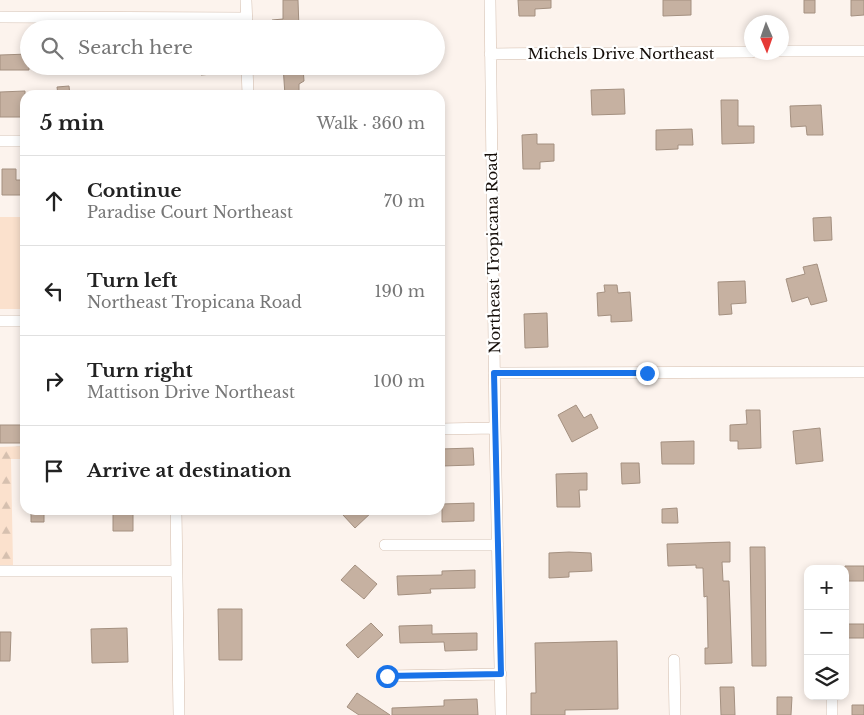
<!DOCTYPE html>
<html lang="en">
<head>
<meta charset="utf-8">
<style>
  :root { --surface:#fff; --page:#f6f6f6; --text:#222; --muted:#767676; --line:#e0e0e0 }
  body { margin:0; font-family:"Libre Baskerville",serif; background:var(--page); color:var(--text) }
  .controls { position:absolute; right:15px; bottom:15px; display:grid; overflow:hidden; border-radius:10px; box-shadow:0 2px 8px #0003 }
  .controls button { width:45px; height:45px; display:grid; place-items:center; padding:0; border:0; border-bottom:1px solid var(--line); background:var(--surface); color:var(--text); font:25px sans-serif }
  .compass { position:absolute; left:744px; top:15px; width:45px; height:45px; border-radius:50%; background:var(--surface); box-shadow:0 2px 8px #0003; rotate:178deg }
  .stop { position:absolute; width:15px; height:15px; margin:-11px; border:4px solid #1a73e8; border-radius:50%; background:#fff }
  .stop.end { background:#1a73e8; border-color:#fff; box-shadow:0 1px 5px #0008 }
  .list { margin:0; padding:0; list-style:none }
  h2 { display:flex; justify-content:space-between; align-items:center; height:65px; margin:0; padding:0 20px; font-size:21px }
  h2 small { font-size:16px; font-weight:400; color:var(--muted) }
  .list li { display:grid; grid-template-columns:32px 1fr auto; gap:15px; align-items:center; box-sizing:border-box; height:90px; padding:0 20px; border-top:1px solid var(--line) }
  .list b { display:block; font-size:19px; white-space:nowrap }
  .list p { margin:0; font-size:16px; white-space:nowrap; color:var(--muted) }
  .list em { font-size:16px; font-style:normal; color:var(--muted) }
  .icon { flex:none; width:28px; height:28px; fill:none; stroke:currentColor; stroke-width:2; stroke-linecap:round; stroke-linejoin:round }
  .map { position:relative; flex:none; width:864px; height:715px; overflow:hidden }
  .search { position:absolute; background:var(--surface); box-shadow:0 2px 8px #0003; left:20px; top:20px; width:425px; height:55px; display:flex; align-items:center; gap:12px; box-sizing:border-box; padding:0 18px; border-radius:28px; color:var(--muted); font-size:19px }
  .panel { position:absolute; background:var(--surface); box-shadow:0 2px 8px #0003; left:20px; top:90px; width:425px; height:425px; border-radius:15px }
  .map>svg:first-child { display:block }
</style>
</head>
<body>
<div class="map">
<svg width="864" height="715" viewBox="0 0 864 715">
  <defs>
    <pattern id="forest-firs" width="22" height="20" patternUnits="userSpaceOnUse" patternTransform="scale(1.25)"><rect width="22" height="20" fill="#fbe1cd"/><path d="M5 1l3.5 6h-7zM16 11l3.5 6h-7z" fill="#d6c0af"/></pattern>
  </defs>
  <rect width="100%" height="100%" fill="#fcf3ed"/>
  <path fill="#fbe1cd" d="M0 217H25V309H0Z"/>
  <path fill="url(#forest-firs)" d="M25 446V459H11L13 565H0V447Z"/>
  <path fill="#c6b1a1" stroke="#a49080" d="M283 0H298L299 29H272V20L283 19Z
    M518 0H551V8L535 9V16H519Z
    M663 0H691V15L663 16Z
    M804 0H815V13H804Z
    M851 0H864V15L851 16Z
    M29 54V70H0V55Z
    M200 66H212V74L201 75Z
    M283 66H299L300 69 303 68 304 81 299 84V95H285Z
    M69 86 70 95H58L57 87Z
    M624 89 625 114 592 115 591 90Z
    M25 91V117H0V92Z
    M721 100H738V126H754V143L722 144Z
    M821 105 823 135H807L806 126 791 127 790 106Z
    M692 129 693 145H678V149L656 150V130Z
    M537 134V144H554V161L540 162V169H523L522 135Z
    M2 169H16V180H25V195H2Z
    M831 217 832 240 814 241 813 218Z
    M817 264 827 301 811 305 808 297 792 302 786 279 805 274 803 267Z
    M745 281 746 303 731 304 732 314 719 315 718 282Z
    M604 285H617L618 293 630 292 632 321 611 322V315L598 316 597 293 605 292Z
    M547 313 548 347 525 348 524 314Z
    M576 405 584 418 591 414 598 428 572 442 558 415Z
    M746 410H760L761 448 738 449V441H730V425L747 424Z
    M0 425H25V443H0Z
    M820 428 823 461 796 464 793 431Z
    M694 441V464H662L661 442Z
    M473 448 474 465 442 466 441 449Z
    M621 463H639L640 483 622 484Z
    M587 473V490H579L580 507H557L556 474Z
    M474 503V521L442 522V504Z
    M677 508 678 523H662V509Z
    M31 510H44V522H31Z
    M113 510H133V531H113Z
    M348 510H374L355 528 343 515Z
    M730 542V562H722L723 581H729L732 663 705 664V648H708L707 596 704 597 703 568H696V565L668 566 667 544Z
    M750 547H765L766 666H752Z
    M569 552 591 553 592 571 569 572V577L549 578V553Z
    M355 565 377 584 364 599 341 580Z
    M845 566H864V581H845Z
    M475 570V588L430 589 431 593 398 595 397 576 442 575V571Z
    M218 609H242V660H219Z
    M371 623 383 635 358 658 346 645Z
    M845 624H864V638H845Z
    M432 625V634L477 633V650L445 651 444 642 400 643 399 626Z
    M127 628 128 662 92 663 91 629Z
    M0 632H11L10 661H0Z
    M617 641 618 709 565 710V715H531V693H536L535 643Z
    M720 687H734L735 715H721Z
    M357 693 390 715H359L347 707Z
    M777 697H792L791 715H777Z
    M477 699 478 715H392V708L444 706V700Z
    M852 705H864V715H852Z"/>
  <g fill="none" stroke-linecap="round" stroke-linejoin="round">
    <g stroke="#d3bdad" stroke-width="12">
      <path id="street" d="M246 0 247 29
        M490 0 495 428 501 715
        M0 17 247 18
        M782 51H864
        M490 54 752 52
        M247 66 248 95
        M0 141H25
        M0 321H25
        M494 373 864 372
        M440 429 495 428
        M176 510 179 715
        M385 545H498
        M0 571H177
        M674 660 675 715
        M387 676 501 674
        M832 696V715"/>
    </g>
    <use href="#street" stroke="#fff" stroke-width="11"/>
  </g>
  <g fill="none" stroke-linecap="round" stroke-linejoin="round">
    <path stroke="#1a73e8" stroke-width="6" d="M387 676 501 674 494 373H647"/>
  </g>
  <g text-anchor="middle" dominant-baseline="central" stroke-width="4.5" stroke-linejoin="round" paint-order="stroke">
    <g font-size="15" fill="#130c07" stroke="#fff">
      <text x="621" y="53">Michels Drive Northeast</text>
      <text transform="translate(493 253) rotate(-91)">Northeast Tropicana Road</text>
    </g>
  </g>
</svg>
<div class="controls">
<button>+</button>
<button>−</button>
<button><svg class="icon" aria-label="layers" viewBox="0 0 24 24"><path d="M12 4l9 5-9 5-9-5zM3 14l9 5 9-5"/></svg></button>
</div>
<svg class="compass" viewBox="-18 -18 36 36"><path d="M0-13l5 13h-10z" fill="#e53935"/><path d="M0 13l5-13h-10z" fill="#767676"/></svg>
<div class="stop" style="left:387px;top:676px"></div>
<div class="stop end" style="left:647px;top:373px"></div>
<div class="search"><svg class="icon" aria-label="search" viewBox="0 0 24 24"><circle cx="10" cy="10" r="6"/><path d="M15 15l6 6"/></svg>Search here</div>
<section class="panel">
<h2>5 min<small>Walk · 360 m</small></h2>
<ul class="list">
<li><svg class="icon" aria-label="ahead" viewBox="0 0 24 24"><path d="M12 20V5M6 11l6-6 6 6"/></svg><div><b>Continue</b><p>Paradise Court Northeast</p></div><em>70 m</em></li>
<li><svg class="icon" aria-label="left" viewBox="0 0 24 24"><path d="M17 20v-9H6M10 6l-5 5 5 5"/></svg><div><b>Turn left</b><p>Northeast Tropicana Road</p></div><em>190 m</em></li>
<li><svg class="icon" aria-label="right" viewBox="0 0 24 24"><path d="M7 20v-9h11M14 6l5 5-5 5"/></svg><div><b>Turn right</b><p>Mattison Drive Northeast</p></div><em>100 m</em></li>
<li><svg class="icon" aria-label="arrive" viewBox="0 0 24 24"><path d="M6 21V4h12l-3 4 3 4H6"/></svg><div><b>Arrive at destination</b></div></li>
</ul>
</section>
</div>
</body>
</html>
